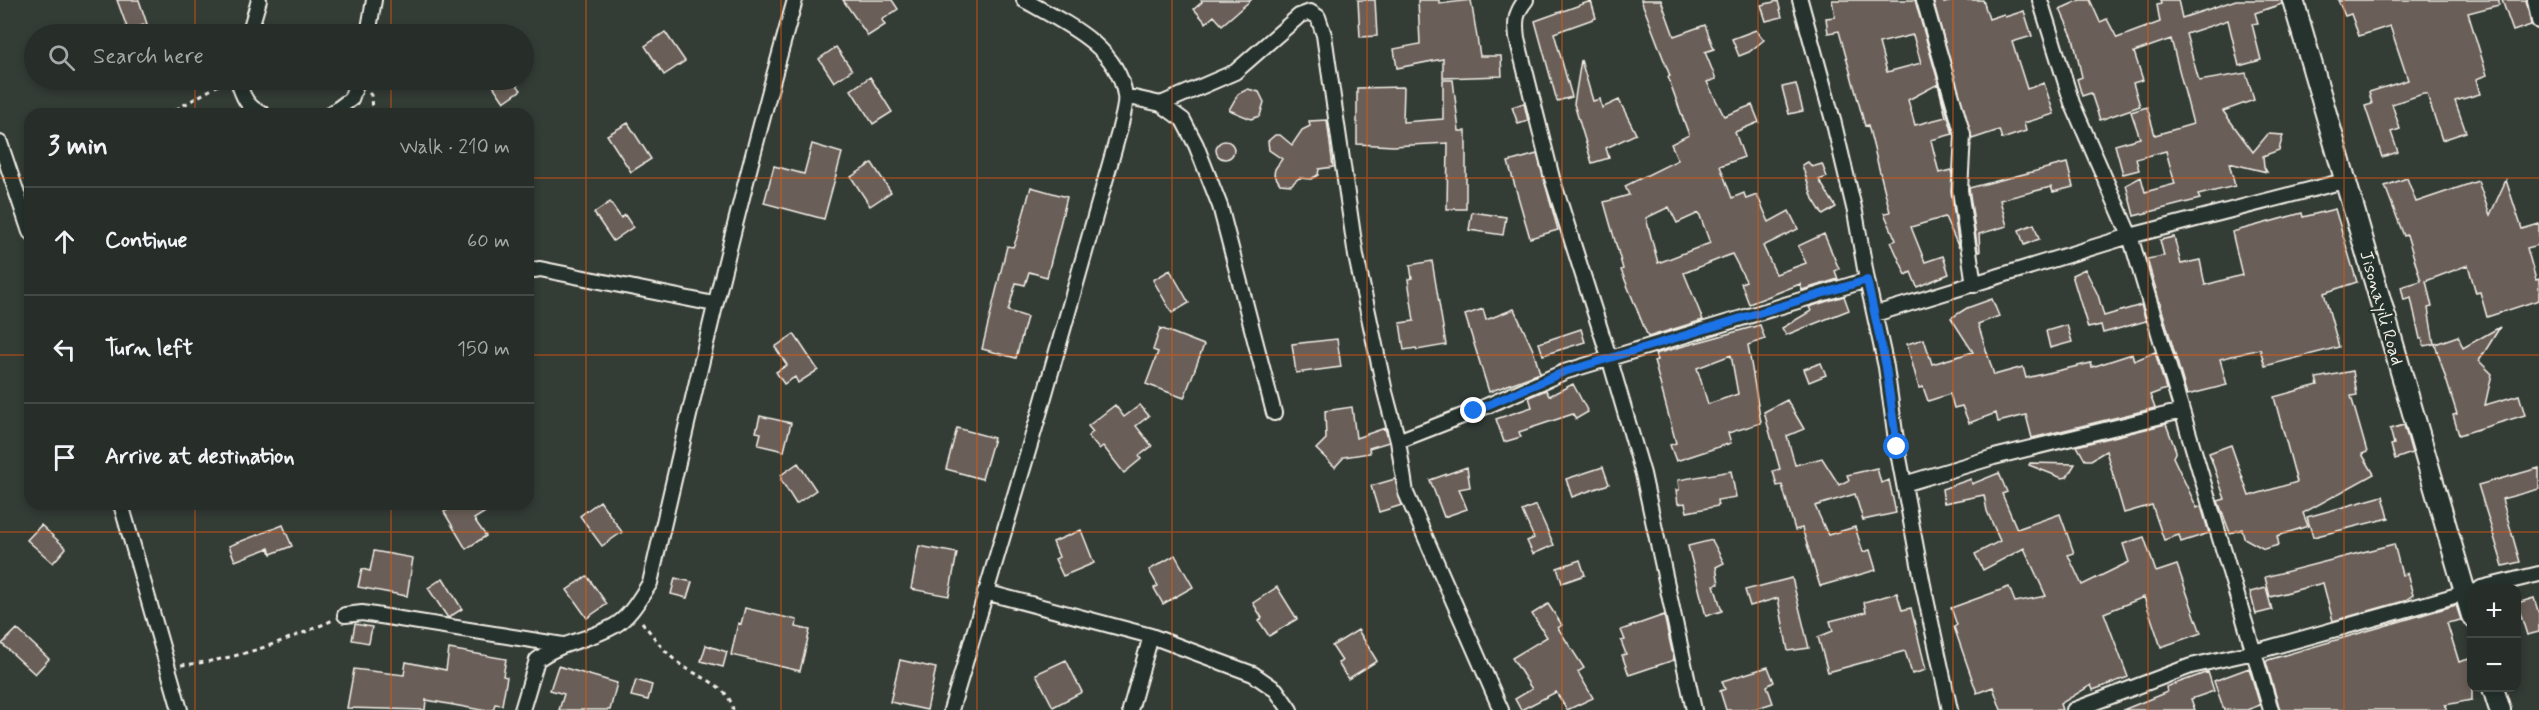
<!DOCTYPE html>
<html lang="en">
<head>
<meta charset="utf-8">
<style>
  :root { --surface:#272d28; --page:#2f3530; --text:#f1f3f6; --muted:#a4a8a8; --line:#434945 }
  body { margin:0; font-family:Mynerve,sans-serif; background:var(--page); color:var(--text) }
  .controls { position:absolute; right:18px; bottom:18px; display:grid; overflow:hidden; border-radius:12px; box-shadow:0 3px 9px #0003 }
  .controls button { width:54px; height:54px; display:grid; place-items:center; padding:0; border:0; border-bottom:2px solid var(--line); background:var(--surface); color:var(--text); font:30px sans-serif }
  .stop { position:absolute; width:18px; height:18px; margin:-14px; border:4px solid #1a73e8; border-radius:50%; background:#fff }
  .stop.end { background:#1a73e8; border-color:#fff; box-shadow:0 2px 6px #0008 }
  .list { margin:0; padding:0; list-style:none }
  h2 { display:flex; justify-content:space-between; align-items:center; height:78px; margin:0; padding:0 24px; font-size:26px }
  h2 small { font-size:20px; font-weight:400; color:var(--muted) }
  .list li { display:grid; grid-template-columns:39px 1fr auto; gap:18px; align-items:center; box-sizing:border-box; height:108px; padding:0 24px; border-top:2px solid var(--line) }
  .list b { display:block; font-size:22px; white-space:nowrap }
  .list em { font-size:20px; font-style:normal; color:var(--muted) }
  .icon { flex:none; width:33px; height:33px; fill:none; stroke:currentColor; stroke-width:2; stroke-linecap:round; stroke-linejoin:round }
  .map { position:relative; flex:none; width:2539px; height:710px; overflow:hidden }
  .search { position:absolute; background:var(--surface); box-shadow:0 3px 9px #0003; left:24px; top:24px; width:510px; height:66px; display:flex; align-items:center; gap:15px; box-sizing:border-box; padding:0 21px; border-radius:33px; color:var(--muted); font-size:22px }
  .panel { position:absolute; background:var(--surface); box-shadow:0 3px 9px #0003; left:24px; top:108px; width:510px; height:402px; border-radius:18px }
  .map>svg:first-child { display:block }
</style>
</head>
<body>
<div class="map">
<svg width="2539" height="710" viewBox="0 0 2539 710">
  <rect width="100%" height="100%" fill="#343c36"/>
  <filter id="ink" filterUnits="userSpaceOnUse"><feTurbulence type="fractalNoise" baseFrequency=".0167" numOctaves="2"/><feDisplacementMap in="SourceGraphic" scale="12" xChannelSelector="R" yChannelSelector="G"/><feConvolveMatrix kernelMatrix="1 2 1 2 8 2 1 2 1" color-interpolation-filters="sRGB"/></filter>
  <g filter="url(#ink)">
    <path fill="#6a5e59" stroke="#f4f1e8" stroke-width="1.5" fill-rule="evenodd" d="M117 0H139L147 24 128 30Z
      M843 0H892L898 9 882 20 885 25 868 36Z
      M1201 0H1251L1222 25 1214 16 1206 23 1194 9 1202 2Z
      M1358 0H1375L1377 36 1360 37Z
      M1418 0H1439V4L1471 0 1480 56H1501L1502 76 1443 78V59L1397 68 1394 49 1420 44Z
      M1641 0H1661L1674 36 1705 25 1714 49 1705 52 1716 79 1707 82 1724 116 1752 105 1759 122 1735 132 1744 157 1720 166 1732 198 1744 193 1746 199 1757 195 1769 222 1789 211 1798 229 1763 246 1776 274 1806 263 1798 246 1824 234 1839 269 1835 271 1838 279 1802 290 1800 284 1749 304 1741 283 1746 281 1732 254 1684 273 1703 320 1648 337 1621 270 1623 269 1604 202 1629 195 1625 186 1678 160 1671 144 1689 135 1668 77 1670 76ZM1669 207 1677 223 1699 213 1710 243 1658 263 1646 218Z
      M1832 0H1915L1953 134 1931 140 1939 173 1951 170 1952 175 1951 191 1959 248 1945 217 1911 227 1925 262 1943 256 1949 274 1917 287 1911 272 1906 275 1891 242 1896 240 1884 213 1890 212 1868 125 1865 126 1839 31 1828 33 1826 18 1835 17ZM1913 35 1921 63 1887 72 1879 43ZM1938 84 1946 117 1915 125 1908 100Z
      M1933 0H1943L1944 3 1957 0H1983L1989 19 2004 14 2005 17 2024 11 2032 36 2012 42 2027 89 2044 83 2054 114 2024 123 2026 131 2002 139 1999 130 1972 139Z
      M2080 0H2090L2100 22 2107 19 2117 38 2160 22 2157 5 2161 4 2160 0H2178L2182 18 2236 0H2281L2282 4 2255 13 2258 23 2252 24 2261 60 2239 66 2228 20 2186 34 2199 81 2246 73 2254 100 2223 111 2253 152 2268 134 2283 135 2279 150 2263 156 2264 167 2267 172 2229 163 2235 186 2198 195 2200 199 2134 216 2126 185 2141 177 2145 192 2175 184 2166 151 2136 159 2139 170 2123 174 2115 145 2140 138 2131 112 2147 107 2155 135 2193 124 2171 39 2134 52 2143 80 2133 83 2140 106 2100 120 2091 93 2082 96 2077 79 2082 77 2073 38 2060 9Z
      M2338 0H2499V5L2468 13 2487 75 2476 79 2480 94 2455 101 2466 132 2442 140 2427 94H2423L2392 104 2400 129 2391 132 2398 152 2382 157 2365 106 2372 104 2369 92 2408 80 2390 26 2359 36 2351 14 2345 16Z
      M2502 0H2526L2531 25 2513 31Z
      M1591 1 1596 18 1554 33 1572 97 1557 101 1535 21Z
      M1778 1 1782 17 1766 21 1761 5Z
      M1756 30 1764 40 1749 52 1739 56 1732 39Z
      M665 32 685 61 664 75 645 46Z
      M836 47 852 70 834 82 819 59Z
      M1581 60 1593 101 1600 99 1602 108 1619 100 1636 134 1606 148 1609 158 1592 163 1574 104Z
      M870 77 892 112 873 124 851 90Z
      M489 80H513L521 90 504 102Z
      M1443 80H1453L1459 131H1466V209H1447L1448 143 1393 146 1357 144V88L1404 87 1403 122 1443 119Z
      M1796 84 1803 111 1789 114 1782 87Z
      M1248 89 1259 92 1264 102 1260 116 1251 119 1229 110 1238 94Z
      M1524 103 1528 121 1518 124 1512 107Z
      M1327 120 1333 167 1319 169 1318 175 1311 179 1299 178 1291 185 1280 184 1274 174 1275 169 1282 159 1269 150 1268 141 1275 135H1280L1292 145 1302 130 1310 126 1309 121Z
      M628 123 651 159 631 172 607 135Z
      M1216 150a9 9 0 1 1 18 0a9 9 0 1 1-18 0Z
      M812 144 842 153 824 219 764 203 774 166 804 174Z
      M1537 154 1558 230 1530 238 1508 162Z
      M1808 162 1812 167 1822 164 1827 177 1819 180 1836 207 1823 215 1813 199 1802 165Z
      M872 163 891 192 870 206 851 177Z
      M2067 163 2073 187 2053 192 2051 187 2000 200 2007 226 1979 234 1980 252H1978L1969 188Z
      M2407 178 2416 202 2478 181 2490 215 2506 180 2522 229 2539 224V245L2527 248 2536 280 2539 279V300L2487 317 2480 292 2476 293 2468 265 2426 281 2432 307 2428 308 2434 344 2424 346 2422 339H2420L2411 298 2404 300 2401 287 2421 281 2407 235 2404 236 2385 186Z
      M1031 187 1067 197 1047 277 1029 272 1025 285 1016 283 1008 311 1027 317 1016 358 982 349 1007 246 1013 247 1016 240Z
      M610 202 621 218 625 215 633 227 613 241 594 213Z
      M2335 209 2357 282 2324 293 2339 347 2265 366 2260 349 2220 359 2227 385 2187 395 2147 259 2164 256 2160 240 2174 237 2181 264 2200 260 2205 285 2242 275 2232 232 2302 213 2303 217Z
      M1472 212 1506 217 1503 235 1469 230Z
      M2034 224 2039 239 2024 245 2019 230Z
      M1432 261 1446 345 1417 350 1416 348 1404 350 1400 323 1414 321 1408 279 1412 278 1410 265Z
      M2085 269 2098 295 2104 316 2141 305 2146 321 2103 333 2101 325 2088 328 2072 275Z
      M1170 270 1189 303 1172 313 1153 280Z
      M1844 296 1849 310 1786 335 1782 328 1811 311 1809 307Z
      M1992 299 1999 316 1978 324 1994 375 2023 367 2026 378 2091 363 2092 367 2132 354 2134 361 2155 352 2166 389 2150 395 2155 408 2032 438 2026 415 1998 422 1996 413 1969 423 1962 406 1954 408 1950 394 1928 401 1923 387 1919 388 1907 344 1924 339 1932 364 1973 352 1951 318 1967 308Z
      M1483 309 1486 320 1514 309 1533 350 1540 373 1489 392 1465 315Z
      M1760 325 1765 339 1748 345 1761 423 1728 433 1731 443 1676 461 1670 445 1676 443 1654 361 1657 360 1655 354ZM1731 355 1738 394 1708 404 1697 368Z
      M2067 325 2072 342 2050 348 2046 331Z
      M2500 327 2479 361 2492 374 2485 405 2519 395 2525 415 2459 435 2453 415 2457 414 2435 344 2458 336 2463 348Z
      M1160 328 1204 345 1184 398 1146 384 1158 352 1153 350Z
      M1581 329 1585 342 1543 355 1539 343Z
      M794 334 818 370 798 383 795 377 784 384 776 372 787 365 775 347Z
      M1337 339 1341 367 1296 373 1292 344Z
      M1821 363 1826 375 1809 382 1804 369Z
      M2353 371 2357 395 2351 396 2367 452 2362 454 2374 474 2303 513 2308 526 2277 536 2279 545 2264 549 2244 538 2242 529 2230 533 2218 501 2225 499 2209 453 2231 445 2249 496 2297 482 2274 397 2318 385 2316 378Z
      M1573 384 1588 412 1576 419 1573 414 1519 432 1521 437 1504 442 1496 419 1532 407 1529 397 1546 390 1549 396Z
      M1787 400 1804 429 1787 436 1795 465 1822 458 1839 485 1849 480 1847 475 1877 468 1881 483 1889 480 1896 513 1863 520 1855 494 1815 506 1828 535 1855 527 1863 552 1870 550 1876 570 1820 586 1802 528 1795 530 1782 485 1777 486 1773 471 1780 469 1764 412Z
      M1115 405 1124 417 1140 405 1149 416 1136 426 1152 446 1139 456 1141 459 1124 473 1103 446 1099 449 1088 436 1093 432 1088 426Z
      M1352 407 1356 438 1385 428 1389 442 1369 448 1370 453 1344 457 1335 467 1316 449 1326 439 1325 411Z
      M760 416 791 423 784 451 758 445 761 433 756 432Z
      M2166 424 2176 451 2173 457 2197 508 2201 506 2209 533 2181 542 2179 535 2164 540 2152 505 2124 513 2106 451 2091 460H2085L2077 446Z
      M2404 425 2412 453 2395 459 2391 445 2394 444 2390 429Z
      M957 428 994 438 982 479 946 469Z
      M798 463 816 490 796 504 781 480V475Z
      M2030 463 2075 464 2067 477 2062 478 2029 465Z
      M1467 467 1470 487 1459 489 1467 509 1444 517 1430 480Z
      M1603 467 1609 484 1572 497 1566 479Z
      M2539 468V489L2502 499 2520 562 2503 566 2478 485Z
      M1731 471 1736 497 1717 500 1718 506 1687 512 1685 503 1678 504 1676 490H1679L1678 480Z
      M1999 473 2007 492 2002 494 2017 529 2060 514 2074 553 2068 555 2082 585 2129 562 2123 544 2144 537 2156 572 2177 565 2201 633 2161 647 2144 597 2104 613 2128 677 2093 690 2091 685 2060 704 2062 710H2001L1993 687 1977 693 1954 627 1957 625 1951 608 2009 587 2015 602 2046 596 2024 548 1983 570 1975 554 2000 541 1987 511 1984 495 1944 503 1942 489 1971 479 1972 484Z
      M1395 479 1402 505 1379 512 1371 486Z
      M2383 496 2389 518 2313 537 2307 517Z
      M600 501 622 532 602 546 580 516Z
      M457 504H498L474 519 486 536 466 549 444 512Z
      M1536 505 1554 545 1533 554 1527 541 1534 538 1522 511Z
      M41 525 66 548 53 563 27 540Z
      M283 525 292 546 271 554 269 548 235 561 229 546Z
      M1081 530 1094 563 1063 576 1055 559 1059 557 1053 542Z
      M1712 540 1724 563 1716 567 1719 584 1714 585 1722 611 1706 616 1688 546Z
      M2394 544 2402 575 2407 573 2413 595 2404 601 2333 621 2323 583 2270 597 2265 577Z
      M919 546 957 553 949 596 911 589Z
      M374 551 413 558 407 596 358 587 362 569 370 571Z
      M1175 555 1193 587 1163 604 1154 588 1158 586 1149 570Z
      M1580 560 1585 575 1562 583 1557 568Z
      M587 576 607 604 587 618 567 590Z
      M443 578 462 609 448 618 428 588Z
      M675 578 692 582 687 598 671 594Z
      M1792 578 1809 648 1788 651 1778 598 1750 606 1745 590Z
      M1277 587 1297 619 1269 636 1259 621 1262 618 1253 603Z
      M2266 588 2272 610 2256 614 2250 592Z
      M1897 593 1902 610 1911 608 1926 670 1912 674 1905 651 1828 672 1818 637 1833 631 1830 621 1866 612 1864 602Z
      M2534 598 2539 614V632L2527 635 2517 603Z
      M1548 604 1562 625 1558 628 1584 668 1578 672 1593 698 1567 710 1556 692 1521 710 1515 699 1532 689 1512 658 1547 637 1532 614Z
      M2456 605 2461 620 2447 623 2459 662 2472 658V700L2445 705 2447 710H2280L2266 662 2268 660Z
      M745 608 797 620 796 627 810 630 800 671 731 655 738 623 741 624Z
      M1664 615 1674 660 1629 675 1622 655 1626 654 1621 641 1625 640 1621 630Z
      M355 624 372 627 369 643 352 640Z
      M17 629 49 659 35 674 2 644Z
      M1358 630 1377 661 1348 679 1338 663 1342 661 1332 646Z
      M706 645 727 652 723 667 701 661Z
      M449 649 506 659 503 676 507 677 502 705 495 704 493 710H481L426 700 425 710 347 708 354 669 404 675 406 662 446 670Z
      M900 660 936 668 927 710 890 702Z
      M1066 660 1082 692 1053 707 1036 674Z
      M558 666 617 683 610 710H559L564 694 550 690Z
      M1768 667 1774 682 1767 686 1773 703 1751 710H1726L1720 691 1725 689 1722 681Z
      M2249 668 2260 705 2247 710H2224L2214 681Z
      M2208 672 2214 691 2191 699 2195 710H2123L2167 692 2166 687Z
      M636 680 652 685 648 700 631 696Z"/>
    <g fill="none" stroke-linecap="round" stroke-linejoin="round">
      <g stroke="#f4f1e8" stroke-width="18">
        <path id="street" d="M1526 0C1515 13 1515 22 1517 38L1552 178 1609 357 1643 474 1694 710
          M1800 0 1834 124 1855 212 1867 280 1886 367 1897 447 1923 585 1950 710
          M1924 0 1963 135 1960 190 1974 285
          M2040 0 2072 103 2130 236 2271 710
          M2535 0 2539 21
          M249 34 259 0
          M368 34 374 0
          M238 80C242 95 247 108 263 114
          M1125 96 1161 104 1183 120 1196 145 1220 206 1274 413
          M1161 104 1235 72 1299 16 1310 12 1318 17 1324 35 1356 256 1385 392 1398 441 1406 493 1501 710
          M331 114 351 99 358 80
          M0 143 30 232
          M528 271 540 269 714 304
          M1875 314 2130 236 2344 181
          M1398 441 1475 411 1564 372 1867 280
          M1904 484 1994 457 2182 411
          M121 504 180 710
          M2481 588 2539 574
          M985 592 1151 636 1253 674 1276 690 1290 710
          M345 615 362 613 563 645
          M522 710 537 660C560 642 590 640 614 626 630 617 640 598 650 583 695 388 740 193 795 0
          M951 710 1040 411 1119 132C1121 121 1127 106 1125 95 1117 45 1063 22 1024 0
          M1130 710 1151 636
          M2074 710 2191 666 2254 652 2472 591"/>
      </g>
      <g stroke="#f4f1e8" stroke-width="24">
        <path id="secondary" d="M2293 0 2472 616
          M2493 688 2500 710"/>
      </g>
      <path stroke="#f4f1e8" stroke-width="3" stroke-dasharray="4.5 4.5" stroke-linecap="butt" d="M369 93 371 95 372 114
        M168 114 224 82
        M642 622C653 636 663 650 677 662 695 677 729 683 733 710
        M181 665C233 661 286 641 333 620"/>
      <use href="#street" stroke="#26332d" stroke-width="14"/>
      <use href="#secondary" stroke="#26332d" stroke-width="20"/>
    </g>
  </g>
  <g fill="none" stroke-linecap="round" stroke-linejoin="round" filter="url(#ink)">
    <path stroke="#1a73e8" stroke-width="8" d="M1474 411 1564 372 1867 280 1886 367 1897 447"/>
  </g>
  <path fill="none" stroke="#e8590c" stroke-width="1.5" stroke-opacity="0.55" d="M195 0V34M391 0V34M586 0V710M781 0V710M977 0V710M1172 0V710M1367 0V710M1562 0V710M1758 0V710M1953 0V710M2148 0V710M2344 0V710M195 80V114M391 80V114M0 178H30M528 178H2539M0 355H30M528 355H2539M195 504V710M391 504V710M0 532H2539"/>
  <g text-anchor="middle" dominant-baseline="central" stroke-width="4.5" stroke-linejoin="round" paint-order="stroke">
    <g font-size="18" fill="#f4f1e8" stroke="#26332d">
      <text transform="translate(2381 308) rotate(74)">Jisonayili Road</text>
    </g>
  </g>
</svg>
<div class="controls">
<button>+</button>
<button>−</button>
</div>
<div class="stop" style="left:1897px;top:447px"></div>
<div class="stop end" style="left:1474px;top:411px"></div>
<div class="search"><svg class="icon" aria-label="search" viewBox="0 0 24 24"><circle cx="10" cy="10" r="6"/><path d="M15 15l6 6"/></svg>Search here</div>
<section class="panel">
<h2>3 min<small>Walk · 210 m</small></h2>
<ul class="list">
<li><svg class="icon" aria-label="ahead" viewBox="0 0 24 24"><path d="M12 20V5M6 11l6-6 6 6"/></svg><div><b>Continue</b></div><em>60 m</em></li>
<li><svg class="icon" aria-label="left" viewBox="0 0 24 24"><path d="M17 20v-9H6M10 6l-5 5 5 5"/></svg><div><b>Turn left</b></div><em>150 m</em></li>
<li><svg class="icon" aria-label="arrive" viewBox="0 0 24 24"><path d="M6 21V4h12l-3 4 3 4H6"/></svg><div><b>Arrive at destination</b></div></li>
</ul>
</section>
</div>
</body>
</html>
